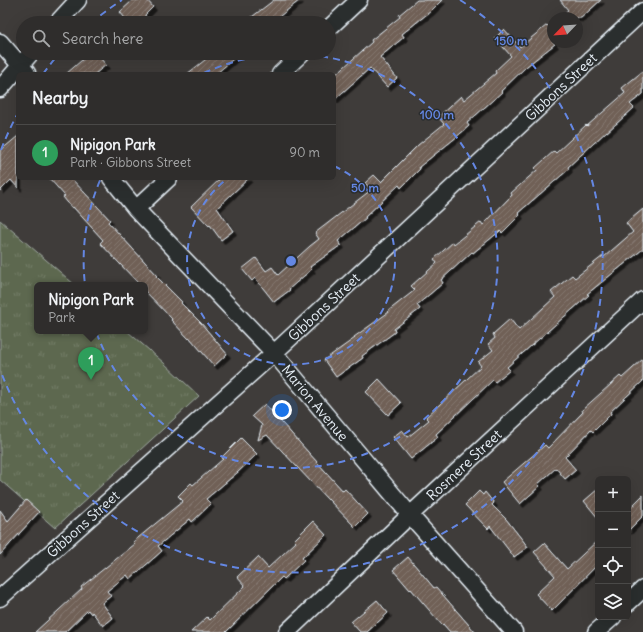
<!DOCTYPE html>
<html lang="en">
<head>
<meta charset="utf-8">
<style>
  :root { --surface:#2f2d2c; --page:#373534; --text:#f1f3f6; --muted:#a7a8a9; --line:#4a4948; --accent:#ffd166 }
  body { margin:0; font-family:Delius,sans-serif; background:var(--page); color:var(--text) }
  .controls { position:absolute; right:12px; bottom:12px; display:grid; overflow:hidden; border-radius:6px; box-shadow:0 4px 16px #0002 }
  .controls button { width:36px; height:36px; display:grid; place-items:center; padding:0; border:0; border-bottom:1px solid var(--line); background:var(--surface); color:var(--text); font:20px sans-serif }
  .compass { position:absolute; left:547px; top:12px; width:36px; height:36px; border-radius:50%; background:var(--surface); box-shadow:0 4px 16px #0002; rotate:245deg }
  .you { position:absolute; left:282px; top:410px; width:14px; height:14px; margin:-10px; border:3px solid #fff; border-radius:50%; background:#1a73e8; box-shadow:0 0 0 6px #1a73e833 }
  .badge { display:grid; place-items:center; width:26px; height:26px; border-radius:50%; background:var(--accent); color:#fff; font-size:13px; font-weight:700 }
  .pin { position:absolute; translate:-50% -33px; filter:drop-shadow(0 1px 2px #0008) }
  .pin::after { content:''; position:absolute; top:21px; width:14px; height:12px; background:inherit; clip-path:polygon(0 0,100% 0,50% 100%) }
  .popup { position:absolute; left:34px; top:282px; width:114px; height:52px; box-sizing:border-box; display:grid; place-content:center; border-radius:6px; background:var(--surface); filter:drop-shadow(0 1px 3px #0005); font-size:13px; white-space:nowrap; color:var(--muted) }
  .popup b { font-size:15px; color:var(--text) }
  .popup::after { content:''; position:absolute; left:50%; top:100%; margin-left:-8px; border:8px solid transparent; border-top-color:var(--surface) }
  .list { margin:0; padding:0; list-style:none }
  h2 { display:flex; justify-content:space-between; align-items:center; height:52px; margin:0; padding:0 16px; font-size:17px }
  h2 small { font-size:13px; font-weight:400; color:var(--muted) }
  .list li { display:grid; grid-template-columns:26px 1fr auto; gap:12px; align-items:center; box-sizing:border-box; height:56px; padding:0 16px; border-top:1px solid var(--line) }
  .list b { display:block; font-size:15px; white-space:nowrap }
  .list p { margin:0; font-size:13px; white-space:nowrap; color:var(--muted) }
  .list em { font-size:13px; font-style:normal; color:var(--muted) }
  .icon { flex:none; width:22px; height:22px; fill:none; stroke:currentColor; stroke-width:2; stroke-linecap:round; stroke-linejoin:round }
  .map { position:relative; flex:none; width:643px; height:632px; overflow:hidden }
  .search { position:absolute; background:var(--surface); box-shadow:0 4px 16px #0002; left:16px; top:16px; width:320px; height:44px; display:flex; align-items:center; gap:10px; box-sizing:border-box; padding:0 14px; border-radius:22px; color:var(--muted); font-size:15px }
  .panel { position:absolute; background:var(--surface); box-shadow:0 4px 16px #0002; left:16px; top:72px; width:320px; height:108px; border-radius:6px }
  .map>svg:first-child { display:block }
</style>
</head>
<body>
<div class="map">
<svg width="643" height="632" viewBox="0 0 643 632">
  <defs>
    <pattern id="park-tufts" width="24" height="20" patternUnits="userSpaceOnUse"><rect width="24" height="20" fill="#5d684f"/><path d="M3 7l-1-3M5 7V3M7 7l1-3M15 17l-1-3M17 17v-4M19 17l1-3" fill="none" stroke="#747e69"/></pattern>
    <pattern id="building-hatch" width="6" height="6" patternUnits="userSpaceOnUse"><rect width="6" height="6" fill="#6f6056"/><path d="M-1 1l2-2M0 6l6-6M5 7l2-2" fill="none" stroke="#84776f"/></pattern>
    <filter id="shadow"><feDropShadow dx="3.5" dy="3.5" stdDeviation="0" flood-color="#0009"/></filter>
  </defs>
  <rect width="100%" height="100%" fill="#3f3c3a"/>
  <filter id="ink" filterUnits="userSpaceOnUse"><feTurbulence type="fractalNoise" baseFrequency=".025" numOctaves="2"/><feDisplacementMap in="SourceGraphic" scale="8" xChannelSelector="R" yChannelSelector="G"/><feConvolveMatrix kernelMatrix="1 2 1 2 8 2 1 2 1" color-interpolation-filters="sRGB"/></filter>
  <g filter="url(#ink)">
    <path fill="url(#park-tufts)" stroke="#a2aca4" d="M0 220 75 285H37V331H127L164 363 199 396 55 528 0 480Z"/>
    <path fill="url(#building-hatch)" stroke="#e8f1f8" filter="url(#shadow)" d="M133 0H147L153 7 145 15 147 23H129L120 12Z
      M274 0H300L280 16 281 18 274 23H244Z
      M417 0H442L431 11 402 34 404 37 380 57 397 78 387 87 370 68 334 100V76L372 42 371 40 400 17 399 15Z
      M560 0H601L581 18H559L568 10Z
      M547 25 553 31V42L555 44 527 66 501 91 502 92 467 123 469 126 453 140 419 167 420 169 401 188 399 185 365 217 366 218 338 241 341 245 310 267 312 269 289 289 290 290 274 302 255 278 252 281 242 269 256 258 266 271 272 267 278 275 310 246 319 239 315 233 371 190 365 183 374 175 381 182 418 145 444 124 438 117 461 96 464 100 496 73 495 71 511 56 495 38 504 29 520 47Z
      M90 53H96L106 65 95 74H66Z
      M214 53H240L216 74H187Z
      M643 71V94L630 104 634 108 607 132V131L568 167 569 169 518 213 520 215 502 233 500 231 473 253 472 252 441 280 443 283 417 305 420 309 394 329 395 332 362 356 363 358 336 377 324 360 355 338 354 337 389 312 388 311 415 290 411 286 437 263 434 259 453 242 454 244 481 222 483 225 512 195 511 193 537 170 535 168 554 151 556 153 586 125 587 126 625 93 622 88Z
      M18 136V188L11 180 0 191V151Z
      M49 178H71L110 220 108 222 157 275 156 276 182 302 181 303 201 323 227 354 214 366 190 338 189 339 171 320 172 319 145 291V285H140L100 243 103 240 73 207 72 208 63 197 65 196Z
      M221 178H249L217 208 233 231 221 240 210 225 209 226 191 207Z
      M643 209V249L587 294 589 295 507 367 510 370 495 382 493 380 436 434 438 437 411 459 393 437 402 430 408 437 429 420 426 417 481 366 478 362 493 350 488 344 495 338 493 334 510 319 519 330 555 297 551 292 572 275 575 278 603 256 604 257 633 232 626 223Z
      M643 359V381L610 412 611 414 593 432 591 430 565 457 576 470 565 479 556 468 538 484 540 486 520 504 502 482 545 445 548 448 583 412 582 410 620 376 622 378Z
      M379 379 401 403 388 415 366 392Z
      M265 404 343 491 345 489 368 514 355 527 328 499V500L267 435 258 440 262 425 252 416Z
      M241 438 257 454 237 473 206 499 211 504 192 522 190 519 158 546 162 551 130 579 127 575 107 591 111 596 102 603 113 618 103 626 92 612 91 614 88 610 65 632H35L82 589 81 587 135 544 133 542 183 501 178 496 191 483 193 485 223 459 222 457Z
      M598 489V518L584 501Z
      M479 491 483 495 485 492 494 503 492 505 506 519 528 547 514 557 490 526 488 529 465 505Z
      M643 495V516L628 531V510Z
      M26 500 39 512 0 555V510L8 521Z
      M313 521 326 535 302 558 304 560 284 579 282 577 226 632H191L207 617 210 620 245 586 237 577 258 557 268 568 296 542 294 540Z
      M598 540V564L552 611 536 594 555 576 534 552 544 543 567 569Z
      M408 557 434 588 436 587 475 632H450L443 624 442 625 411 589 410 590 393 570Z
      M377 600 388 613 367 632H360L351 622Z"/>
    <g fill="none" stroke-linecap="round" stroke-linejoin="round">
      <g stroke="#e8f1f8" stroke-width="19">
        <path id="minor" d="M57 23 78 0
          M329 28 359 0
          M0 42 27 73
          M280 74 302 53
          M0 89 31 53
          M111 178 136 209 274 353 410 515 514 632
          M136 209 169 178
          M0 598 274 353 643 11
          M628 603 643 589
          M287 632 410 515 643 300
          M596 632 613 617"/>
      </g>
      <use href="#minor" stroke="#2a2d2e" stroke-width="16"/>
    </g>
  </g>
  <g fill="none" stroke="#6487e3" stroke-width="2" stroke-dasharray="7 5">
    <path d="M334 166A104 104 0 1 1 228 178"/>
    <path d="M204 73A207 207 0 1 1 101 178"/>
    <path d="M1 150A311 311 0 0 1 18 113M43 74A311 311 0 0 1 58 55M91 23A311 311 0 0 1 122 0M460 0A311 311 0 1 1 1 372"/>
  </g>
  <g text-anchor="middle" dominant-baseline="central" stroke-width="3" stroke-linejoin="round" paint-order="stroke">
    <g font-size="14" fill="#e8f1f8" stroke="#2a2d2e">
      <text transform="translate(561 87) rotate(-43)">Gibbons Street</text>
      <text transform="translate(324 307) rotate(-43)">Gibbons Street</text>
      <text transform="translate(315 403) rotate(50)">Marion Avenue</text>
      <text transform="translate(464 465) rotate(-43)">Rosmere Street</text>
      <text transform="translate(83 524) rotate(-42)">Gibbons Street</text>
    </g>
  </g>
  <circle cx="291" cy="261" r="6" fill="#6487e3" stroke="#2a2d2e" stroke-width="2"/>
  <g font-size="12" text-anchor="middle" font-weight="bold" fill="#6487e3" stroke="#2a2d2e" stroke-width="3" stroke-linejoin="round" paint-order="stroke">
    <text x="511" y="45">150 m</text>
    <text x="437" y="119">100 m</text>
    <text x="365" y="192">50 m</text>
  </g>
</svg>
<div class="controls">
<button>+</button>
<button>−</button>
<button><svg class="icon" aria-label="locate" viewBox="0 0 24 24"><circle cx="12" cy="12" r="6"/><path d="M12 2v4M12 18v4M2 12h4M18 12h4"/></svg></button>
<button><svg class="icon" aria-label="layers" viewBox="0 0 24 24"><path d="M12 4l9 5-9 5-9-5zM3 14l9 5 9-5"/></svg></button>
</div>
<svg class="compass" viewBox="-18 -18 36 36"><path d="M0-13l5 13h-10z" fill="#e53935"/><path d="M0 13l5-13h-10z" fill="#a7a8a9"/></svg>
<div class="you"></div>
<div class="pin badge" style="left:91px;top:380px;background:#2e9e5b">1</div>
<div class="popup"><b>Nipigon Park</b>Park</div>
<div class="search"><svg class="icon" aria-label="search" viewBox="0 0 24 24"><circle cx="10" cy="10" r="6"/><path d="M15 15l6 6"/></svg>Search here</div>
<section class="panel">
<h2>Nearby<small></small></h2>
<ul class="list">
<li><span class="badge" style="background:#2e9e5b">1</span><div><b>Nipigon Park</b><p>Park · Gibbons Street</p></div><em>90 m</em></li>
</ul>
</section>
</div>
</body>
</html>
